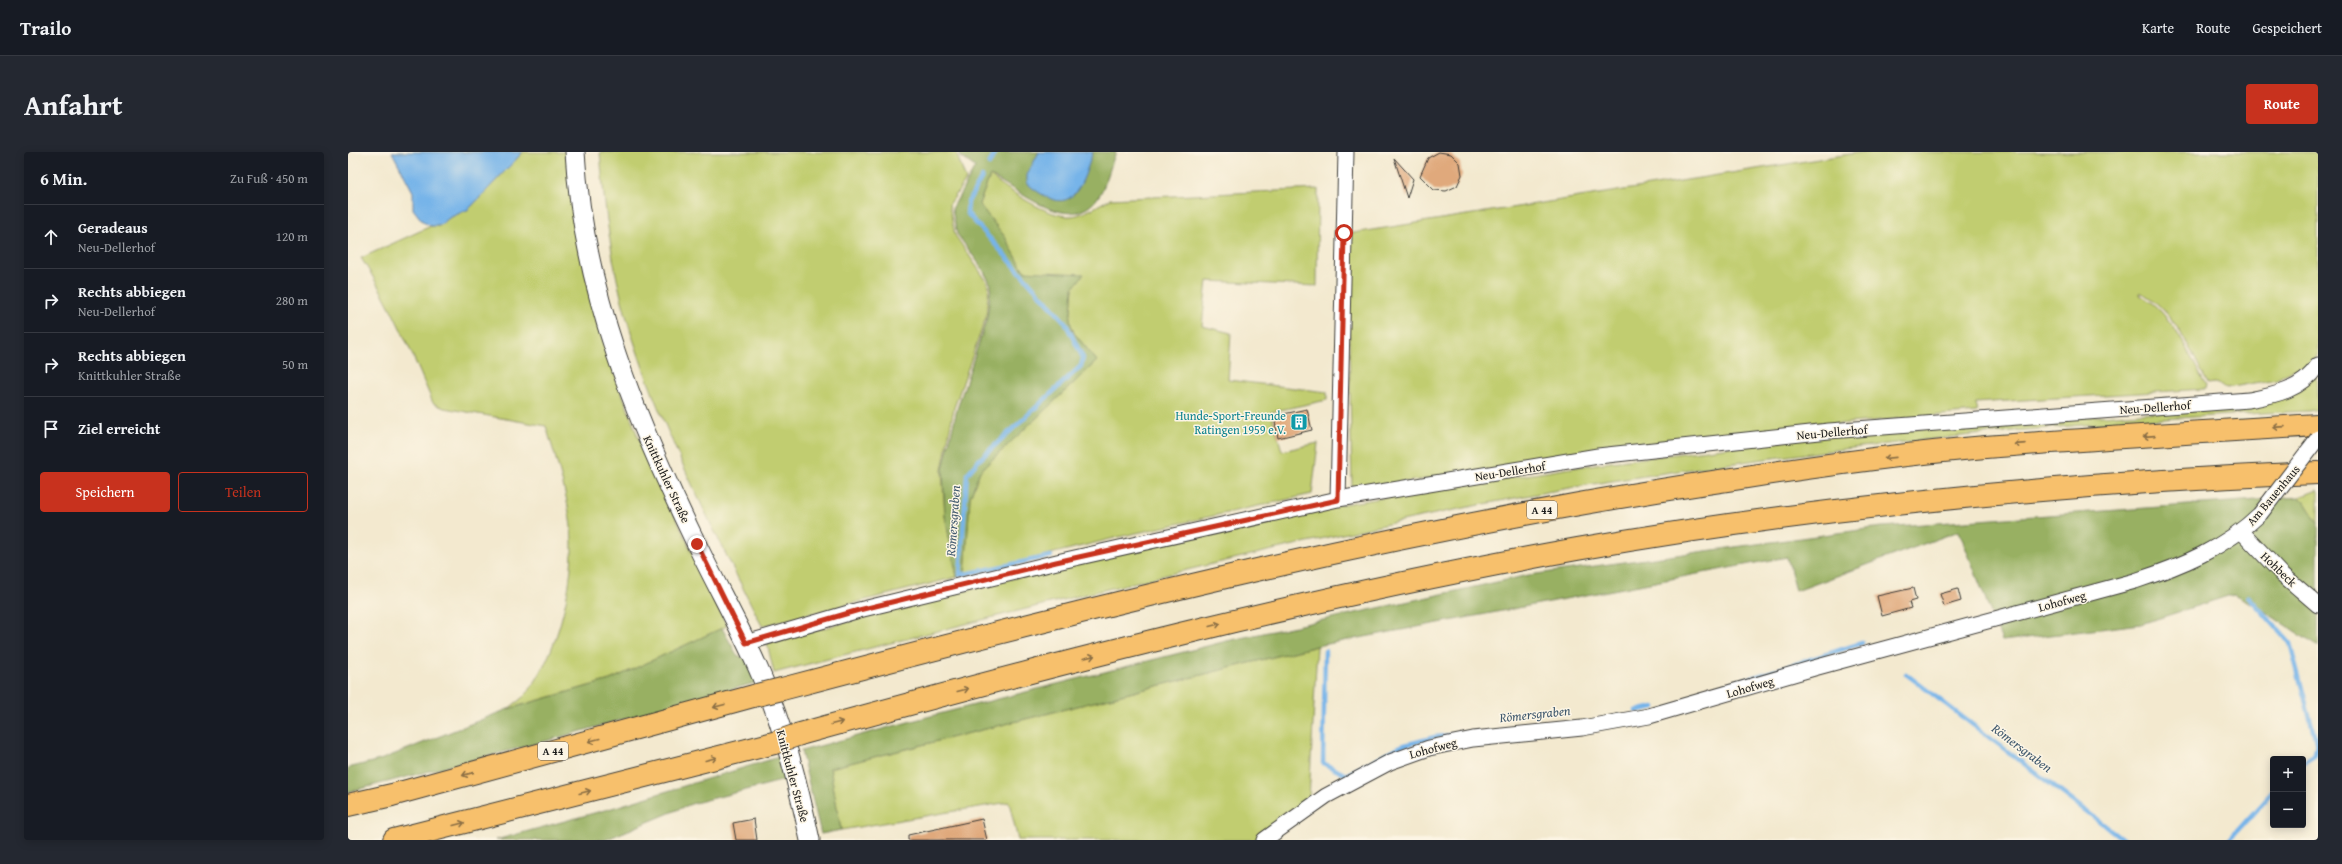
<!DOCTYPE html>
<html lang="de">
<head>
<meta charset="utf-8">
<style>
  :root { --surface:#171b24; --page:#242831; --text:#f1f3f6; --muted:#9ea1a6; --line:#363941; --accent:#c8321e }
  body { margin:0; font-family:"Gentium Book Plus",serif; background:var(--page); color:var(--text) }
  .controls { position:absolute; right:12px; bottom:12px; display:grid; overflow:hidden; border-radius:4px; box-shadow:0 2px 10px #0003 }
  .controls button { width:36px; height:36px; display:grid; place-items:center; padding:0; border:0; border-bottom:1px solid var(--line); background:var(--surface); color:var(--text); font:20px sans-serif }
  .stop { position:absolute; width:12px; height:12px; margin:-9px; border:3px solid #c8321e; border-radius:50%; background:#fff }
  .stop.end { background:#c8321e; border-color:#fff; box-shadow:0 1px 4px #0008 }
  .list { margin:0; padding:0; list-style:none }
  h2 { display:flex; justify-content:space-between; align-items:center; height:52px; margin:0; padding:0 16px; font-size:17px }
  h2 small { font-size:13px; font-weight:400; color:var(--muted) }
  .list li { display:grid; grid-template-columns:26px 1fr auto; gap:12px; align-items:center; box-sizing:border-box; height:64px; padding:0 16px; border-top:1px solid var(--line) }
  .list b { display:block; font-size:15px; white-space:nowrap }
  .list p { margin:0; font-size:13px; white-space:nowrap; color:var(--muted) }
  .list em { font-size:13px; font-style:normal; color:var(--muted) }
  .actions { display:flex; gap:8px; padding:12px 16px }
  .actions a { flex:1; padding:9px 0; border:1px solid var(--accent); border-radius:4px; text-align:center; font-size:14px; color:var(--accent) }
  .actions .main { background:var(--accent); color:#fff }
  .icon { flex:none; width:22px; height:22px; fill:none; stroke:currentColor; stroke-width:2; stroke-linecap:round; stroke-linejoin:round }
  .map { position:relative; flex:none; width:1970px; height:688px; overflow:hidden; border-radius:4px }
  header { display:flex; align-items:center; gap:24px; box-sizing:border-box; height:56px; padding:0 20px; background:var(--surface); border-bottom:1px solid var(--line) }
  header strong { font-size:19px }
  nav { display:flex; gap:22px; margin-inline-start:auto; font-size:14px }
  .intro { display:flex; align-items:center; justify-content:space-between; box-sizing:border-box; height:96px; padding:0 24px }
  h1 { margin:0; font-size:28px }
  .button { padding:10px 18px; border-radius:4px; background:var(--accent); color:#fff; font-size:14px; font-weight:700 }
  main { display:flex; gap:24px; padding:0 24px }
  aside { flex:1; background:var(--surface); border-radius:4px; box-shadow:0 2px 10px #0003 }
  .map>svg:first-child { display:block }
</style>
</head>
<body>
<header>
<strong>Trailo</strong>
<nav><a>Karte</a><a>Route</a><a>Gespeichert</a></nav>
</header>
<div class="intro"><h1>Anfahrt</h1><a class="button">Route</a></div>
<main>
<aside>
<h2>6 Min.<small>Zu Fuß · 450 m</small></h2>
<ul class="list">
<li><svg class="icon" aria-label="ahead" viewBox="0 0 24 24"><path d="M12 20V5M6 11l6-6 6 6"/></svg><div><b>Geradeaus</b><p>Neu-Dellerhof</p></div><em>120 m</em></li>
<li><svg class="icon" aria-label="right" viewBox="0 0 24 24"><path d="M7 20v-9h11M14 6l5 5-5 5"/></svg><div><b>Rechts abbiegen</b><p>Neu-Dellerhof</p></div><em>280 m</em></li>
<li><svg class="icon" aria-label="right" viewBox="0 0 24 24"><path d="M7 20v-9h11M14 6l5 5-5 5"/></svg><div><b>Rechts abbiegen</b><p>Knittkuhler Straße</p></div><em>50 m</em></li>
<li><svg class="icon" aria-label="arrive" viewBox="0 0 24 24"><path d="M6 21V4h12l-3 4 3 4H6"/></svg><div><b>Ziel erreicht</b></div></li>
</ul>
<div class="actions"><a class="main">Speichern</a><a>Teilen</a></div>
</aside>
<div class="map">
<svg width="1970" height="688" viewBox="0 0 1970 688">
  <rect width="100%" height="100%" fill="#fcf5e5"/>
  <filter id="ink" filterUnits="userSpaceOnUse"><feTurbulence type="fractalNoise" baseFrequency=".025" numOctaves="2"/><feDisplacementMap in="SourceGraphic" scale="8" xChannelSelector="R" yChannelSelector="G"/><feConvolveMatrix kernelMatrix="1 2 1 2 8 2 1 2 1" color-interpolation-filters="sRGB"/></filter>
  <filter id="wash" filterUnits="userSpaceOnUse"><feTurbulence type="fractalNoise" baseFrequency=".012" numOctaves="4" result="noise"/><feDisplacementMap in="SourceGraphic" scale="16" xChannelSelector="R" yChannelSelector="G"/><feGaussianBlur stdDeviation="0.9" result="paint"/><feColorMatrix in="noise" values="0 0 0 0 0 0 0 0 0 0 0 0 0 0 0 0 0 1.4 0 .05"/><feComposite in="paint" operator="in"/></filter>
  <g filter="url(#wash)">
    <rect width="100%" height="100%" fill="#f3e9cf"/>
    <path fill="#c1cd6f" stroke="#6e7446" d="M175 0H220L223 53 249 172 290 285 379 474 262 528 160 557C166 552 175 546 180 540 209 502 225 436 224 390 223 351 209 311 198 274L96 256 85 251C64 201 43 151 13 106L83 74H91L101 66 121 57Z
      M252 0H608L618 28 601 53 607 83 638 128 641 134 638 165 606 256 594 318 597 364 609 425 414 474C364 374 311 275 279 167 264 117 256 53 252 0Z
      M1515 0H1970V203L1953 224 1946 217 1929 227 1879 236 1867 231 1860 232C1843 200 1826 157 1792 140V143C1825 161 1841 203 1858 234L1857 237 1627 251 1629 260 1478 273 1004 337 999 82Z
      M642 24C659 37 700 66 723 64 736 63 750 53 762 47L970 37 969 134 859 129 854 174 883 181 880 228 979 240V248L923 260 934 299 970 291 964 342 775 384 617 423 622 345 632 319 749 209 726 181 722 170 725 136 676 119 657 85 631 52Z
      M1968 221 1970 257 1961 259C1723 269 1486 294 1251 331 1130 351 1010 378 890 406 735 442 580 481 426 521L419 491 709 415 990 353 1248 312 1462 285 1863 256Z
      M1970 338V371L1956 349 1951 345Z
      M969 494 961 648 907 688H670L661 650 493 678 482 616Z"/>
    <path fill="#98b062" stroke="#5a663f" d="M611 0H691L680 23 726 43 745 0H768C762 14 758 36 748 48 719 83 670 36 642 24L631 52 657 85 676 119 736 122 725 136 722 170 726 181 749 209 632 319 622 345 617 423 609 425 597 364 595 317 609 257 639 166 643 133 634 116 609 82 604 57 627 15 613 5Z
      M1951 345 1956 349 1970 371V495L1910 455 1886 442 1793 472 1654 489 1611 379 1448 439 1439 405 969 494 482 616 493 678 473 682 453 599 575 566 879 489 1181 423 1534 375Z
      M374 476 389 503 399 507 410 530 187 592 0 640V616L32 608 160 557 262 528Z
      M434 604 441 627 343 652 257 688H148L264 656Z"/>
    <path fill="#76b4e9" stroke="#496882" d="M44 0H175L121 57 101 66 91 74H83L75 70 65 57V40Z
      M691 0H745C737 22 729 61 699 45 691 41 685 37 679 31V23Z"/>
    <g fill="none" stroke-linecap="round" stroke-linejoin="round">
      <path stroke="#76b4e9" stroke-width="4.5" d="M641 12 648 0
        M634 25 620 50 619 61 717 170 735 206 733 214 631 308 619 322 612 423 703 404
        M1900 444 1942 491 1969 593 1966 604 1955 611
        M977 499 975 611 998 623 1053 594 1087 585 1116 582
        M1558 522 1776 688
        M1374 535 1514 491
        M1288 559 1306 555
        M1881 688 1925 639"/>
    </g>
    <g id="blocks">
      <path fill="#e0a97b" d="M1091 0 1103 2 1112 11 1114 23 1109 34 1098 39 1086 38 1072 24 1080 6Z
        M1046 6 1065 27 1059 46Z
        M959 257 964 278 930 286 926 264Z
        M1565 436 1568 448 1561 450 1563 456 1534 464 1529 444Z
        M1610 437 1613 449 1596 454 1592 442Z
        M406 667 409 688H388L385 671Z
        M634 667 639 688H560V683Z"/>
    </g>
  </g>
  <g filter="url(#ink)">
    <use href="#blocks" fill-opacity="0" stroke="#3c3b37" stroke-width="1"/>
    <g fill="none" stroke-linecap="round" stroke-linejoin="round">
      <g stroke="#3c3b37" stroke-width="17">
        <path id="minor" d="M990 347 998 0
          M1894 380 1934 422 1970 453
          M398 491 511 458 709 410 990 347 1250 304 1481 279 1901 248C1928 243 1954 238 1970 213
          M916 688 978 644 1042 610 1081 596 1125 587 1234 576 1301 564 1466 516 1787 429C1833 414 1877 396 1912 362"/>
      </g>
      <g stroke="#3c3b37" stroke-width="21">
        <path id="tertiary" d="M227 0C235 139 288 268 348 391 369 435 394 478 413 523 436 576 450 632 462 688"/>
      </g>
      <g stroke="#3c3b37" stroke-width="24">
        <path id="motorway" d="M434 537C751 453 1068 373 1392 326 1482 312 1574 299 1665 293 1766 285 1868 279 1970 273
          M452 582C709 511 967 444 1229 397 1474 354 1722 331 1970 321
          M0 653 44 643 409 543
          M46 688 426 591"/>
      </g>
      <use href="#minor" stroke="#fff" stroke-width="15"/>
      <use href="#tertiary" stroke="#fff" stroke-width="19"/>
      <use href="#motorway" stroke="#f7c06c" stroke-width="22"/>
      <g stroke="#3c3b37" stroke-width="17" stroke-linecap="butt">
        <path id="minor-bridge" d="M1912 362 1970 286"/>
      </g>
      <g stroke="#3c3b37" stroke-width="24" stroke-linecap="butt">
        <path id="motorway-bridge" d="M409 543 434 537
          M426 591 452 582"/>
      </g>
      <use href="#minor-bridge" stroke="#fff" stroke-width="15"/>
      <use href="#motorway-bridge" stroke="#f7c06c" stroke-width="22"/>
    </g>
    <defs><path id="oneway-shaft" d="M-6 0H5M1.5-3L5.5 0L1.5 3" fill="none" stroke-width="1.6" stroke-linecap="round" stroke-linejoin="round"/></defs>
    <g stroke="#8a6e44">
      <use href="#oneway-shaft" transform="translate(1931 275) rotate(176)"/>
      <use href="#oneway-shaft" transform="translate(1801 284) rotate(176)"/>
      <use href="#oneway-shaft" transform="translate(1672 292) rotate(176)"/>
      <use href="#oneway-shaft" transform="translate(1542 306) rotate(174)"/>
      <use href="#oneway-shaft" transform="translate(867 473) rotate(-14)"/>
      <use href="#oneway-shaft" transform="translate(741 505) rotate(-14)"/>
      <use href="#oneway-shaft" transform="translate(615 538) rotate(-15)"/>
      <use href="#oneway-shaft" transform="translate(371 554) rotate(165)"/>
      <use href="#oneway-shaft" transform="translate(489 571) rotate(-15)"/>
      <use href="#oneway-shaft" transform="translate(246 588) rotate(165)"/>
      <use href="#oneway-shaft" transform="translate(363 607) rotate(-15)"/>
      <use href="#oneway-shaft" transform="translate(120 622) rotate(165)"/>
      <use href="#oneway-shaft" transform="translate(237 640) rotate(-14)"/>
      <use href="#oneway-shaft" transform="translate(111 672) rotate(-14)"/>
    </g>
  </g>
  <g fill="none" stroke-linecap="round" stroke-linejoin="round" filter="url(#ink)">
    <path stroke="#c8321e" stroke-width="5" d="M349 392 398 491 511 458 708 410 990 348 996 81"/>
  </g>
  <defs>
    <g id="building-square" transform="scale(0.9)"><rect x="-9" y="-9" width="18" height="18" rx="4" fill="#0f9aa8" stroke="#fcf5e5"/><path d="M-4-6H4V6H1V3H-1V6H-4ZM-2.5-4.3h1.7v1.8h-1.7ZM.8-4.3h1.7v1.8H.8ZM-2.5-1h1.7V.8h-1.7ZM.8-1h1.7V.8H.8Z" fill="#fff"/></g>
  </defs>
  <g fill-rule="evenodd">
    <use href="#building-square" x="951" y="270"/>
  </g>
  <g text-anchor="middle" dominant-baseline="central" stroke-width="3" stroke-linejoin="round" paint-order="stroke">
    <g fill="#fcf5e5" stroke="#5f5d58" stroke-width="1">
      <rect x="1179" y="349" width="30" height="18" rx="3"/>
      <rect x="190" y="590" width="30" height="18" rx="3"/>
    </g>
    <g font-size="11" font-weight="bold" fill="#1c1c1c">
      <text x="1194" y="358">A 44</text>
      <text x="205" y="599">A 44</text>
    </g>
    <g font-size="12" fill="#1c1c1c" stroke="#fcf5e5">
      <text transform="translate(1807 255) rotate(-4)">Neu-Dellerhof</text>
      <text transform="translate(1484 280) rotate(-5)">Neu-Dellerhof</text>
      <text transform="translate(1162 319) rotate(-9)">Neu-Dellerhof</text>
      <text transform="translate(319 327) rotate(65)">Knittkuhler Straße</text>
      <text transform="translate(1925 343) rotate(-50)">Am Bauenhaus</text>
      <text transform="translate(1931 417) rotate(44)">Hohbeck</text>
      <text transform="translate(1714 449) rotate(-15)">Lohofweg</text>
      <text transform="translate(1402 535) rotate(-16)">Lohofweg</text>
      <text transform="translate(1085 596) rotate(-15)">Lohofweg</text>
      <text transform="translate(445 624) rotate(75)">Knittkuhler Straße</text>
    </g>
    <g font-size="12" fill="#0d838f" stroke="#fcf5e5" text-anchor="end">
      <text x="938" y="263">Hunde-Sport-Freunde<tspan x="938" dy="14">Ratingen 1959 e.V.</tspan></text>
    </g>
    <g font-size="13" font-style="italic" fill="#40596e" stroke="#fcf5e5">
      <text transform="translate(605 369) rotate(-86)">Römersgraben</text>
      <text transform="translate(1187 562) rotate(-6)">Römersgraben</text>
      <text transform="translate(1674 596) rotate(37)">Römersgraben</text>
    </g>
  </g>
</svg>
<div class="controls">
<button>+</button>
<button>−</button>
</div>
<div class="stop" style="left:996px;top:81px"></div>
<div class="stop end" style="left:349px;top:392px"></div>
</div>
</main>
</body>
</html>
